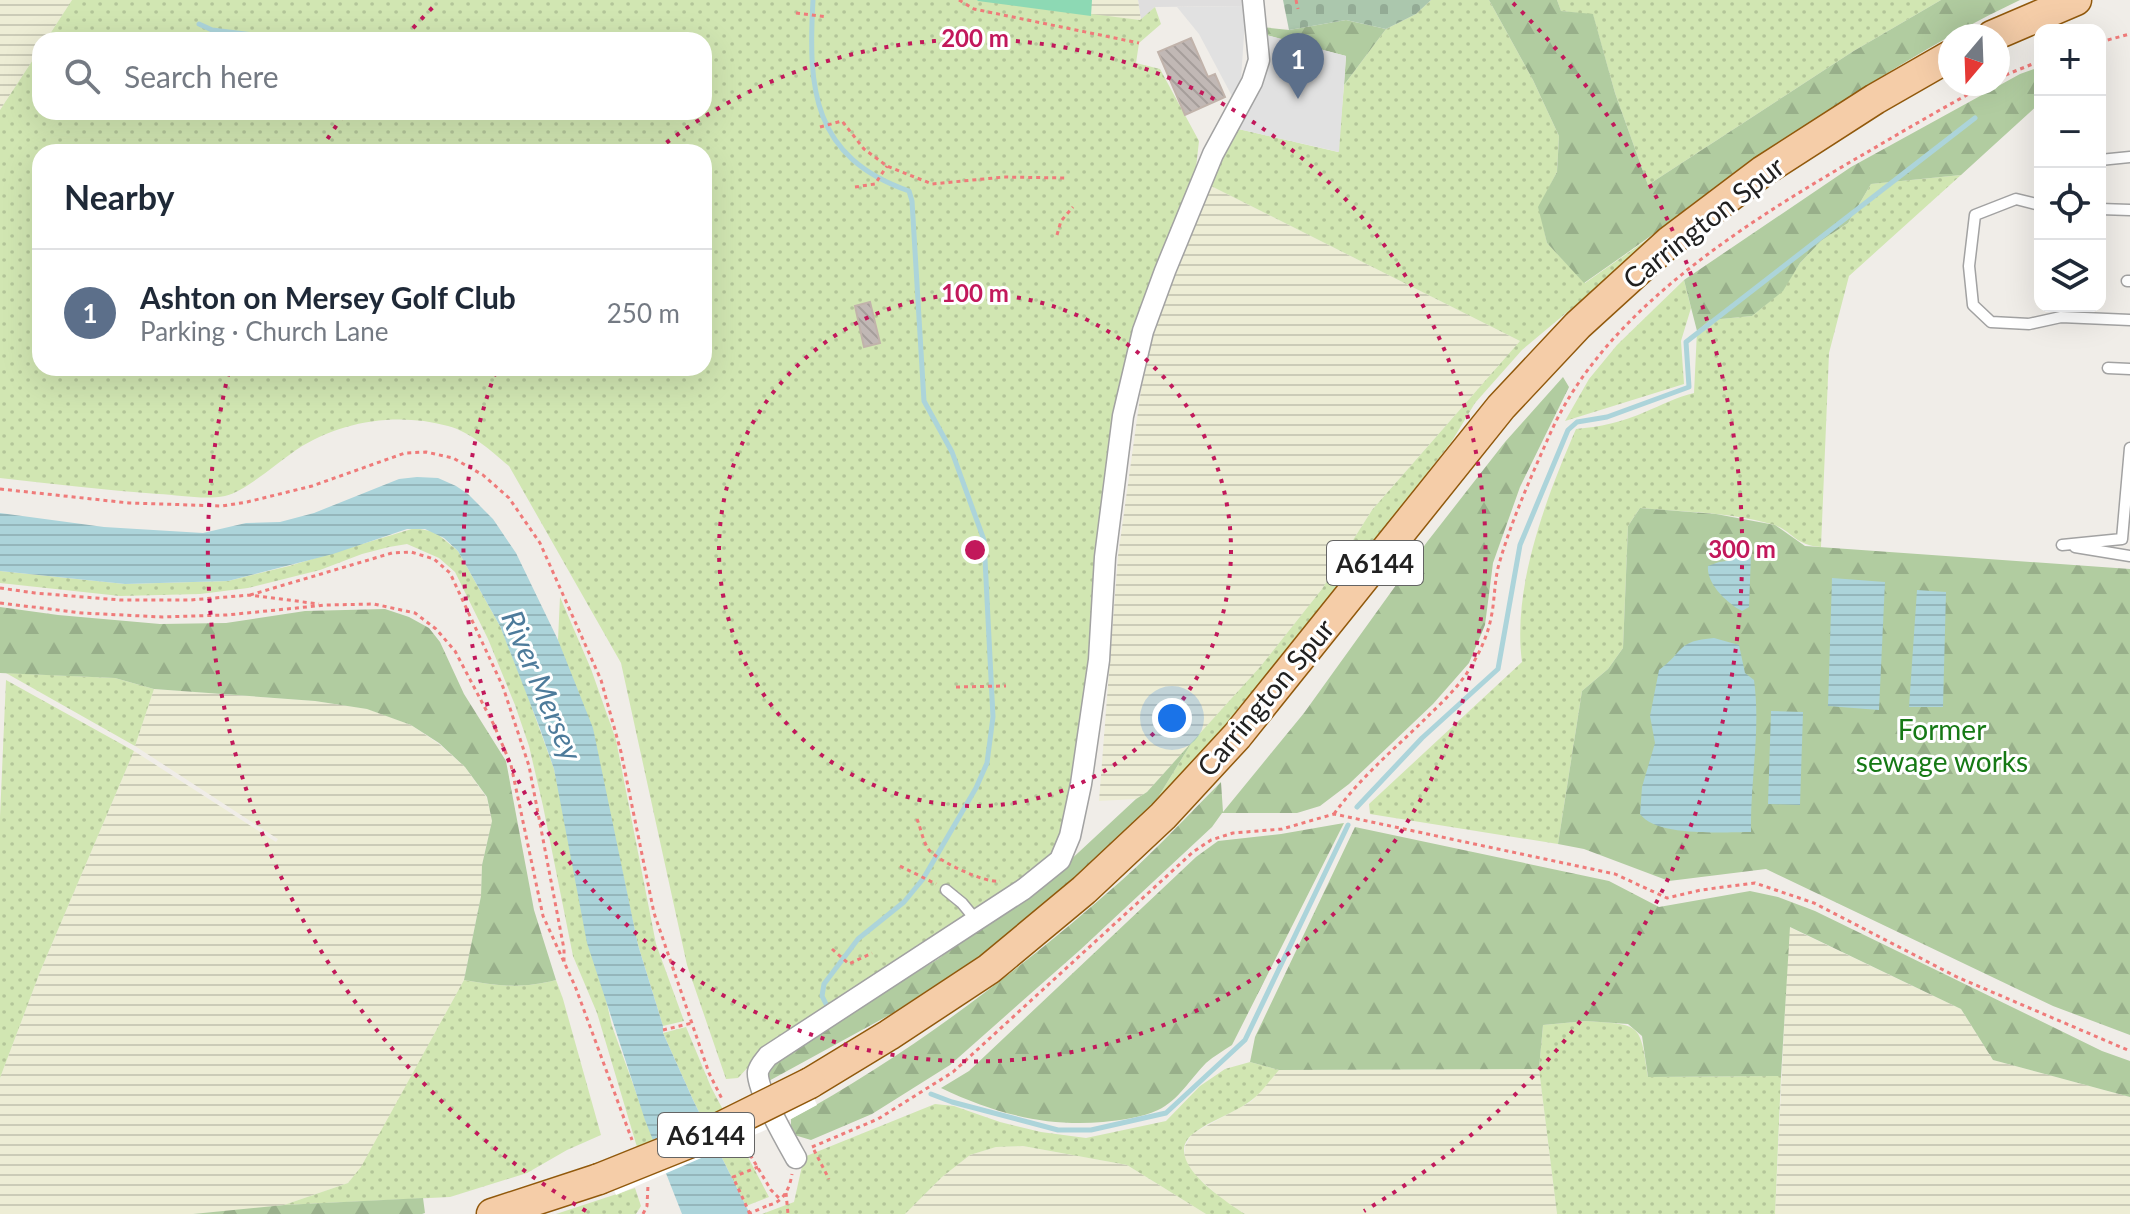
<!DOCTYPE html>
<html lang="en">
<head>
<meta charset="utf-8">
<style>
  :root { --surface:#fff; --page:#f6f6f7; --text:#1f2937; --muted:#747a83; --line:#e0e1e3; --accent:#c11021 }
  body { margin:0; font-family:Lato,sans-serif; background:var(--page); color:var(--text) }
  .controls { position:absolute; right:24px; top:24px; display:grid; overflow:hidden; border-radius:16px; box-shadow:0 8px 32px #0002 }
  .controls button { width:72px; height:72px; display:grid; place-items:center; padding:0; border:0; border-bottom:2px solid var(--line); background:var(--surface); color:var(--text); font:40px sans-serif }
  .compass { position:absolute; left:1938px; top:24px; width:72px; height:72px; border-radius:50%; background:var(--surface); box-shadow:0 8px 32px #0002; rotate:199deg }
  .you { position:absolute; left:1172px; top:718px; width:28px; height:28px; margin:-20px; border:6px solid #fff; border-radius:50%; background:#1a73e8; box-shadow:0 0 0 12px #1a73e833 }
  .badge { display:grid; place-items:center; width:52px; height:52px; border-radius:50%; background:var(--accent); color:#fff; font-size:26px; font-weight:700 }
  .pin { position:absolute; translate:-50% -66px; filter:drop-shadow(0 2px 4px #0008) }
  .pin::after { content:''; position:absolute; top:42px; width:28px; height:24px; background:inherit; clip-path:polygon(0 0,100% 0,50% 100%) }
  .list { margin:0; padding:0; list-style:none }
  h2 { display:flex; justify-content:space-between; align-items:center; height:104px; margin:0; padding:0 32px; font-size:34px }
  h2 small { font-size:26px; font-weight:400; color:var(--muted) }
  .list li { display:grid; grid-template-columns:52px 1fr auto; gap:24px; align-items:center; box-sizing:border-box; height:128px; padding:0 32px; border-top:2px solid var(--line) }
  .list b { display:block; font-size:30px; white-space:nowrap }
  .list p { margin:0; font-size:26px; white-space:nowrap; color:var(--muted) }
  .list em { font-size:26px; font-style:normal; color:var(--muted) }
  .icon { flex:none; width:44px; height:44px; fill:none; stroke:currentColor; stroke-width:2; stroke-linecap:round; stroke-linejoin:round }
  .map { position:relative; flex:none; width:2130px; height:1214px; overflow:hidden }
  .search { position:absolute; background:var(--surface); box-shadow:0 8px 32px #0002; left:32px; top:32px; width:680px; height:88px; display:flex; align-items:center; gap:20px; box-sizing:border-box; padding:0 28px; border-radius:24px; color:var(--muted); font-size:30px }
  .panel { position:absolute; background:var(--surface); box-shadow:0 8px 32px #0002; left:32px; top:144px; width:680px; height:232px; border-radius:24px }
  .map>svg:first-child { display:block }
</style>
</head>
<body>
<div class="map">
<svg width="2130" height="1214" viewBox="0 0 2130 1214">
  <defs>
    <pattern id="farmland-rules" width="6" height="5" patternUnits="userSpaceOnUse" patternTransform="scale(2)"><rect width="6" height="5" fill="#ededd5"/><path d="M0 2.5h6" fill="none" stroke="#cbcbb7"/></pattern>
    <pattern id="grass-dots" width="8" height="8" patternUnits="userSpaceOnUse" patternTransform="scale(2)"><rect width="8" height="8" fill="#d1e6b2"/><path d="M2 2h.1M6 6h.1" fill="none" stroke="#b3c599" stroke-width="1.8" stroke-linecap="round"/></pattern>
    <pattern id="forest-firs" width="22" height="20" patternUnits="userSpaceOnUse" patternTransform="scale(2)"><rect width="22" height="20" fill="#b1cca0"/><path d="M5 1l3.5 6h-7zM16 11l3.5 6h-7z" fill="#98af8a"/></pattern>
    <pattern id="cemetery-stones" width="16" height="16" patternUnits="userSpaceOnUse" patternTransform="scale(2)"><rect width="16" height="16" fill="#abc7ad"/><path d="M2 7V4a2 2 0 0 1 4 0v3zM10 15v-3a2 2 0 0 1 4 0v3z" fill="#93ab95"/></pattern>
    <pattern id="water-rules" width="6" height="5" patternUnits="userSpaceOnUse" patternTransform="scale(2)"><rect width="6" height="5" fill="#acd4da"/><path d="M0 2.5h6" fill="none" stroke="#94b6bb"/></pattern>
    <pattern id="building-back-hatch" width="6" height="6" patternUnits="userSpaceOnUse" patternTransform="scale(2)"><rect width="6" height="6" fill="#c1b8b5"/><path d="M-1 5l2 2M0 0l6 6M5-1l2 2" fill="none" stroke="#a69e9b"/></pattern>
  </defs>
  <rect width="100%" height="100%" fill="#f0ede8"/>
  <path fill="#dfdede" d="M1138 0H1244L1246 6 1155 7 1141 20Z"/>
  <path fill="url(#farmland-rules)" d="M0 0H72L46 40H40V49L0 110Z
    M978 0H1138L1141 20 1091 16Z
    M1207 184 1520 341 1372 510 1322 589 1260 667 1147 792 1136 799 1099 801 1118 556 1141 390 1156 322Z
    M154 689 315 701 368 709 411 725 439 744 465 767 487 798 492 821 482 865 481 896 464 980 362 1167 348 1183 284 1205 250 1209 193 1214H0V1078L40 972 134 751 276 842 278 839 135 746Z
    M1789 927 1961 1009 1993 1060 2130 1097V1214H1775Z
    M1539 1069 1557 1214H1245L1223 1200 1196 1176 1184 1160 1185 1146 1192 1134 1252 1101 1279 1070Z
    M1023 1146 1127 1165 1206 1214H905L942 1177 970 1155 996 1147Z"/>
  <path fill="url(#grass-dots)" fill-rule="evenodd" d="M72 0H978L1140 20 1155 7 1161 24 1139 43 1136 63 1160 69 1199 141 1196 168 1138 335 1093 657 1065 832 1051 860 765 1049 738 1078 726 1079 687 965 621 663 509 466C491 451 471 432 448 426 397 412 340 421 296 450 277 463 246 491 225 496 204 500 179 495 158 494 105 490 53 484 0 478V110L40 49V112H704V40H46ZM40 152H704V368H40Z
    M1431 0H1489L1533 80 1559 136 1557 172 1539 207 1547 243 1585 283 1688 211 1522 350 1475 403 1452 441 1219 739 1149 812 1192 742 1260 667 1322 589 1372 510 1520 341 1207 184 1234 128 1338 152 1344 85 1386 29 1416 14Z
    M1557 0H1941L1852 52 1648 185 1615 93 1593 15 1561 11Z
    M1961 175 1849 276 1829 353 1821 547C1793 545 1793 530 1771 524 1729 512 1683 512 1640 508L1628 526 1623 648 1608 669 1582 691 1558 844 1370 814 1369 804 1522 662C1512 587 1546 498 1576 429 1599 427 1623 422 1645 412 1662 405 1676 397 1694 393L1697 331 1710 320 1752 316 1782 291 1800 263 1821 241 1848 223 1871 184Z
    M1684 280 1691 308 1681 341 1684 384 1565 421 1589 379 1617 345Z
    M415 528 435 532 458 551 500 626 523 683 554 769 612 1026 654 1142 637 1147 597 1013 573 956 543 806 529 746 515 705 488 639 455 572 439 558 407 544 389 547 362 554 320 570 248 588 200 594 120 596 0 583V571L125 584 228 581 289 566Z
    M560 597 591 669 616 740 656 944 684 1021 663 1026 638 945 620 861 558 640Z
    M6 673 115 678 154 689 135 746Z
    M6 680 134 751 40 972 0 1078V817Z
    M464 980C497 986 522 989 556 980L563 999 601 1135 567 1150 527 1173 450 1197 284 1205 348 1183 361 1167Z
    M1586 1021C1641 1025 1640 1022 1648 1077L1781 1076 1775 1214H1557L1539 1069 1543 1025Z
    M686 1027 711 1087 769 1197 746 1206 694 1102 663 1033Z
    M1250 1062 1279 1070C1270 1080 1260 1095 1249 1102 1232 1114 1211 1120 1194 1133 1159 1159 1225 1201 1245 1214H1206L1127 1165 1023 1146 996 1147 970 1155 942 1177 905 1214H762L794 1202 804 1157 935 1104 954 1106 1000 1122 1041 1132 1086 1138 1166 1121 1200 1086 1225 1069Z
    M635 1188 641 1206 636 1214H556Z"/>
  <path fill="url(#forest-firs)" d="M1489 0H1557L1561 11 1593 14 1615 93 1648 185 1852 52 1941 0H2020C1864 74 1726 185 1584 283L1547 243 1538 207 1557 172 1559 136 1533 80Z
    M1346 20 1386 29 1344 85 1346 56 1262 34V27L1289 30Z
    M2040 67V103L1961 175 1871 184 1848 223 1821 241 1800 263 1783 291 1752 316 1710 320 1697 331 1684 280 1851 167 2020 74Z
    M1563 377 1569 387 1520 487 1493 563 1485 625 1469 663 1433 704 1349 784 1320 806 1297 813H1222L1212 827 1080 950 950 1065 872 1114 811 1140 791 1134V1119C910 1054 1020 970 1121 881 1156 850 1188 815 1221 782L1223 812 1304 713 1427 542 1505 442Z
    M1640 508 1716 514 1775 525 1805 546 2130 569V1035L2053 1006 1766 869 1669 881 1584 849 1558 844 1582 691 1608 669 1623 648 1628 526Z
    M0 607 58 615 160 624 226 623 305 611 385 609 409 617 429 628 440 642 464 694 506 761 534 910 556 980C522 989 497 986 464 980L481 896 482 865 492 821 487 797 465 767 439 743 411 725 367 709 315 701 154 689 115 678 0 673Z
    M1192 742 1149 812 1109 850 1023 922 977 958 893 1013 767 1082 766 1069 777 1058 938 959 1065 865 1136 799 1147 792Z
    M1344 823 1232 1045C1223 1051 1214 1056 1206 1063 1191 1078 1178 1101 1158 1110 1141 1118 1120 1120 1103 1122 1045 1127 993 1113 941 1088L969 1071 1196 857 1218 841 1281 834Z
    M1355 827 1609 881 1659 907 1750 891 1778 897 1815 911 2102 1051 2130 1061V1097L1993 1060 1961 1009 1790 927 1781 1076 1648 1077 1642 1036 1628 1024 1586 1021 1543 1025 1539 1069 1279 1070 1250 1062 1255 1037Z
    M423 1198 425 1213 422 1214H193L284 1205Z"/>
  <path fill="url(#cemetery-stones)" d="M1283 0H1431L1416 14 1386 29 1346 20 1289 30Z"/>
  <path fill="#8dd9b4" d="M977 0H1092L1091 16 978 1Z"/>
  <path fill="#e1e1e1" d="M1246 6 1241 79 1237 92 1233 98 1199 34 1177 7Z
    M1262 34 1346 56 1339 152 1234 128Z"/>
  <path fill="url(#water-rules)" d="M417 477 438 478 456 486 468 494 493 519 516 553 558 640 593 728 638 945 663 1026V1033L694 1102 750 1214H682L645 1120 587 943 554 769 539 726 500 626 458 551 444 538 425 529H407L333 554 228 581 125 584 0 571V513L104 527 203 533 246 523 280 522 314 513 399 479Z
    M1740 548 1748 549 1751 555 1749 607 1742 611C1728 604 1706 584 1708 566L1719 562 1733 560Z
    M1832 578 1885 582 1879 710 1828 706Z
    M1917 590 1946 592 1943 707H1909Z
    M1714 638 1739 645 1745 673 1754 680C1761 731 1750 781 1751 832 1723 832 1657 837 1640 814L1642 787 1655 743 1650 716 1659 670C1685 651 1676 641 1714 638Z
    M1771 711 1803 712 1800 805 1768 804Z"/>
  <path fill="#fff" d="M803 1073 817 1105 791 1119 616 1195 602 1165 629 1155Z"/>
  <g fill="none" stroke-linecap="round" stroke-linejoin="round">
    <path stroke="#acd4da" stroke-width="5" d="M813 0C808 89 812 157 909 191L912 201 924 401 952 452 984 540 993 717 987 763 976 788 923 879 904 902 858 939 824 984 822 996 826 1004
      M199 24 212 30 286 39 297 35
      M1357 807 1422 738 1498 669 1520 545 1568 430 1577 422 1607 417 1689 387 1686 342 1975 118
      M931 1094 952 1102 1058 1130H1091L1166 1113 1245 1040 1348 825"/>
  </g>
  <path fill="url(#building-back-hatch)" stroke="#c1b3ab" stroke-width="2" d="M1191 38 1208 77 1215 74 1225 97 1185 115 1158 52Z
    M870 302 880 343 864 347 855 306Z"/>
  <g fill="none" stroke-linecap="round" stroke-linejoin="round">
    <g stroke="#a2a2a2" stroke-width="13">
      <path id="service" d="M2100 160 2130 157
        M2040 205 2016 199 1975 215 1969 266 1973 305 1991 322 2029 324 2061 317 2130 320
        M2100 209 2130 210
        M2127 281H2130
        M2108 368 2130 369
        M2062 545 2122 539 2130 448
        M2075 547 2130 556
        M946 890 962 903 976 920"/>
    </g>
    <g stroke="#a2a2a2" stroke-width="23">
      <path id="minor" d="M796 1158C787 1142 756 1088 758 1072 759 1066 765 1060 768 1056L1024 889 1060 860 1070 836 1081 784 1099 660 1105 557 1123 416 1143 331 1165 271 1213 154 1252 82 1259 60 1253 0"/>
    </g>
    <g stroke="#91590c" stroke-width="33">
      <path id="primary" d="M1992 36 2076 0
        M810 1083 889 1035 989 969 1084 890 1163 816 1237 736 1501 407 1578 325 1669 242 1763 171 1875 99 1950 56
        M492 1214 599 1179"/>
    </g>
    <path stroke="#ef7b7a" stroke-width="3" stroke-dasharray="4 4" stroke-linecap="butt" d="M959 0 974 9 1139 43
      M1296 0 1298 9
      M796 13 827 17
      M2100 42 2130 34
      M1998 78 2040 61
      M820 127 842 121 864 149 887 166 932 184 1004 177 1065 178
      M855 187 875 184 887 166
      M1057 235 1061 221 1073 207
      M0 489 129 503 222 506 247 502 312 486 405 453 426 452 453 458 483 475 509 498 540 543 601 680 621 752 654 913 709 1073 723 1101
      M0 588 35 593 120 600H190L250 595 319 604
      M250 595 392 553 411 552 434 559 450 573 503 687 529 766 564 949V962
      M0 603 82 613 162 617 227 615 326 605 374 604 415 613 436 629 455 651 494 725 511 765 543 916 575 986 632 1140
      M956 687 1006 686
      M1334 814C1359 779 1391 752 1422 722 1437 707 1455 691 1467 673 1478 656 1487 638 1491 618 1495 600 1494 582 1499 564 1512 519 1531 477 1550 434 1606 307 1755 217 1871 150 1910 127 1948 105 1987 84
      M917 819C921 829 923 842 929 850 938 861 986 884 1000 881
      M900 866 936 884
      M832 949 849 964 872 953
      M663 1030 692 1023
      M742 1141 771 1190 779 1198
      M812 1147 878 1119 953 1072 1193 852 1211 840 1233 833 1282 829 1334 814 1615 874 1667 898 1701 890 1755 883 1814 903 1957 977 2130 1051
      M814 1150 829 1179
      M786 1193 788 1214
      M769 1205C784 1202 790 1187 792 1174
      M643 1214 647 1206 648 1185
      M750 1214 733 1177 758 1167"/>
    <use href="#service" stroke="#fff" stroke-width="10"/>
    <use href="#minor" stroke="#fff" stroke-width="20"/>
    <use href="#primary" stroke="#f5cda8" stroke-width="30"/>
    <g stroke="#91590c" stroke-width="33" stroke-linecap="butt">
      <path id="primary-bridge" d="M599 1179 691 1142 810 1083"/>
    </g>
    <path stroke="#ef7b7a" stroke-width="3" stroke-dasharray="4 4" stroke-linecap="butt" d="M748 1214 769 1205"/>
    <use href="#primary-bridge" stroke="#f5cda8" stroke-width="30"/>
  </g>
  <g fill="none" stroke="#c2185b" stroke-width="4" stroke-dasharray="4 8">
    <circle cx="975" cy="550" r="256"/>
    <path d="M657 150A511 511 0 1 1 496 371"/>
    <path d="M586 1211A767 767 0 0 1 229 371M321 149A767 767 0 0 1 343 116M405 37A767 767 0 0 1 437 3M1513 3A767 767 0 0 1 1364 1211"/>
  </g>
  <g text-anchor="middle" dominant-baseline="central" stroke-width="6" stroke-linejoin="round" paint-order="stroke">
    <g fill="#fff" stroke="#646464" stroke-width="2">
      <rect x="1327" y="541" width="96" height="44" rx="6"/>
      <rect x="658" y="1113" width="96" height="44" rx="6"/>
    </g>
    <g font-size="26" font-weight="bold" fill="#212121">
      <text x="1375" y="563">A6144</text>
      <text x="706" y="1135">A6144</text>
    </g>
    <g font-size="28" fill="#212121" stroke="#fff">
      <text transform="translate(1703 222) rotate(-38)">Carrington Spur</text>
      <text transform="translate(1265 697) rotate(-50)">Carrington Spur</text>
    </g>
    <g font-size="28" fill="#167915" stroke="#fff">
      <text x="1942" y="729">Former<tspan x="1942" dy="32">sewage works</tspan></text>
    </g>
    <g font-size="30" font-style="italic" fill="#4d7b9b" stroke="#fff">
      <text transform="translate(543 685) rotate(67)">River Mersey</text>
    </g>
  </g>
  <circle cx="975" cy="550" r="12" fill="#c2185b" stroke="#fff" stroke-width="4"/>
  <g font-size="24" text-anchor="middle" font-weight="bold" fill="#c2185b" stroke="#fff" stroke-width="6" stroke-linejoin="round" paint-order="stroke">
    <text x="975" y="47">200 m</text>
    <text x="975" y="302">100 m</text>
    <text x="1742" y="558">300 m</text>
  </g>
</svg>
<div class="controls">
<button>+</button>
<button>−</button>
<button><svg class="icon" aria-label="locate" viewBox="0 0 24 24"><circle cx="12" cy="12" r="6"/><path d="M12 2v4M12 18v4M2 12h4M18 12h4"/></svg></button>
<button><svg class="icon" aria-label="layers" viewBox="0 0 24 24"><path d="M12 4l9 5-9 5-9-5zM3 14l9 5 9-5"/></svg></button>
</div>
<svg class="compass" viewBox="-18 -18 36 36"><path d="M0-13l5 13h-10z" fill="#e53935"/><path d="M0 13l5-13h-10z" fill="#747a83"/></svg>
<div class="you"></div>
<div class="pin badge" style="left:1298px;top:99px;background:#5c6f8a">1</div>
<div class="search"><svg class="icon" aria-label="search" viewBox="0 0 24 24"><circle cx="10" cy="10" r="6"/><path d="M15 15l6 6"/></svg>Search here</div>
<section class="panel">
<h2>Nearby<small></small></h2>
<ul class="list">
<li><span class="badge" style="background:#5c6f8a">1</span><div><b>Ashton on Mersey Golf Club</b><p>Parking · Church Lane</p></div><em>250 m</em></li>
</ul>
</section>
</div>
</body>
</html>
